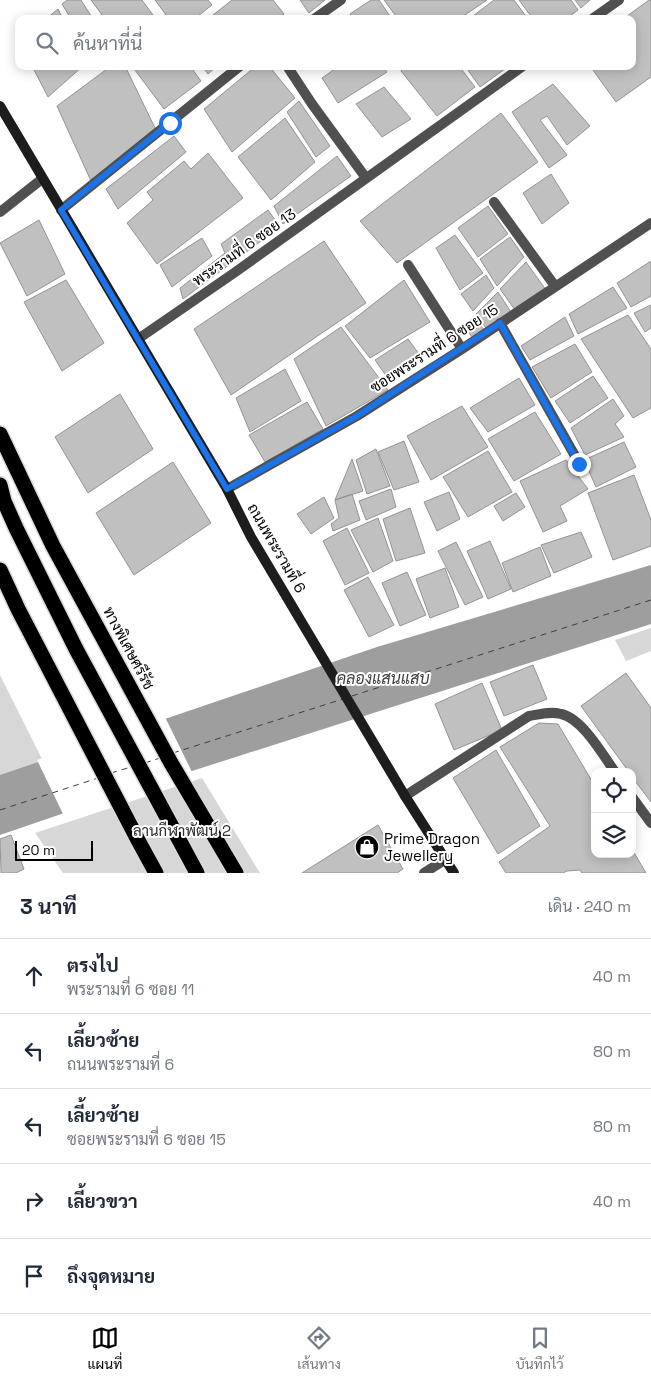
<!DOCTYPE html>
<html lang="th">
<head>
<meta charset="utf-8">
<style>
  :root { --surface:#fff; --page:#f2f2f3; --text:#1f2937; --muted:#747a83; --line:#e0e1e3; --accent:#000 }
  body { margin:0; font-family:"Space Grotesk",Sarabun,sans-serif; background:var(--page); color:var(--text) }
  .controls { position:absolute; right:15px; bottom:15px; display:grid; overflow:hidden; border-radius:10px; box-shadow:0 2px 12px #0003 }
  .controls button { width:45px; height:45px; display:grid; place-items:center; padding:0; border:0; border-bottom:1px solid var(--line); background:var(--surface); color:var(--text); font:25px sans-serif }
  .scale { position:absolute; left:15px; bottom:12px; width:78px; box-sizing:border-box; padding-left:5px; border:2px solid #000; border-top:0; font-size:14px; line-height:18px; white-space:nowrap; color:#000; -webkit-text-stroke:4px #fff; paint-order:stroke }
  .stop { position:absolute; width:15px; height:15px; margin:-11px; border:4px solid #1a73e8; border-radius:50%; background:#fff }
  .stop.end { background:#1a73e8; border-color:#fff; box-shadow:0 1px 5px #0008 }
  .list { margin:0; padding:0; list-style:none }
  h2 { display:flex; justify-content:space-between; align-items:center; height:65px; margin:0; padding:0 20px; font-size:21px }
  h2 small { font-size:16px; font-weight:400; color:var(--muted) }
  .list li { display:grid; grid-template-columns:32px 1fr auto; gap:15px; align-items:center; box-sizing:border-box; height:75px; padding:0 20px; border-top:1px solid var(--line) }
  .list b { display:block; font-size:19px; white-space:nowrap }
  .list p { margin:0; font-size:16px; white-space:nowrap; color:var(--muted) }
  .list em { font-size:16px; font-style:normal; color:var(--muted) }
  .icon { flex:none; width:28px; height:28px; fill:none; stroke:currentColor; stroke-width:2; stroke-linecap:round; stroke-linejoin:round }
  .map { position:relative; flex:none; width:651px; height:873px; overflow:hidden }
  .search { position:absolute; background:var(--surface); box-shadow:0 2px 12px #0003; left:15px; right:15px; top:15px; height:55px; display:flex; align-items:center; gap:12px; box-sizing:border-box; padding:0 18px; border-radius:10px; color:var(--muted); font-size:19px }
  .sheet { height:440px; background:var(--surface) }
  nav { display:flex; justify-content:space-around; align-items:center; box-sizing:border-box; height:70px; border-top:1px solid var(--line); background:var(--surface); font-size:14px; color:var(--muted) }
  nav a { display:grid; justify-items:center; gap:2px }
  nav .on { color:var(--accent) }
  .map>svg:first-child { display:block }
</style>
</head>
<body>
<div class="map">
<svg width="651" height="873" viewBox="0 0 651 873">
  <rect width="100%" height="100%" fill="#fff"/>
  <path fill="#d7d7d7" d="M651 628V651L626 661 615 640Z
    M0 675 43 761 0 776Z
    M202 778 260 873H63L35 833Z"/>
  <path fill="#9e9e9e" d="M651 565V624L114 796 0 835V775L377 647Z"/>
  <path fill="#fff" d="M165 717 193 774 64 816 37 760Z"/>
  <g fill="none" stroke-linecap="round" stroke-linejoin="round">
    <path stroke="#3f3f3f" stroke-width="1" stroke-dasharray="6 5" stroke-linecap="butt" d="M352 696 651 600
      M173 753 343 699
      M145 763 160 758
      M111 773 131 767
      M0 810 98 778"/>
  </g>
  <path fill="#c0c0c0" stroke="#949494" d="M67 0H81L93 19H71L62 4Z
    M91 0H142L156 19H105Z
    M155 0H208L212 5 194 19H169Z
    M232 0H273L284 14 278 19H208Z
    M300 0H325L309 13Z
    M371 0H379L392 19H354L350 14Z
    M384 0H487L459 19H398Z
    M494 0H514L528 19H469Z
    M519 0H571L578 10 566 19H533Z
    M575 0H590L581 8Z
    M649 0H651V77L616 102 590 66H632V19H623Z
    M58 9 63 19H46Z
    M32 66H83L48 97Z
    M111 66H125L156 130 91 181 57 106Z
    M132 66H190L201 81 164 109Z
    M202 66H217L208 74Z
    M256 66H269L295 98 232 152 204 109Z
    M339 66H382L387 72 338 103 322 78Z
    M406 66H459L475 87 437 116 401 71Z
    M465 66H509L480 87Z
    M553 84 590 126 567 145 547 116 540 120 567 155 549 168 512 112Z
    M384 87 411 119 382 137 356 104Z
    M299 101 330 146 316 157 287 112Z
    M501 113 538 162 397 263 360 221Z
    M285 118 315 162 271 200 238 157Z
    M174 136 186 152 118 209 106 189Z
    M208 153 243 198 157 264 127 223 153 200 147 192 184 161 191 169Z
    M337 156 351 176 283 224 274 206Z
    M551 174 569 203 542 224 523 193Z
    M488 206 508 234 478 257 458 228Z
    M268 210 280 227 183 299 180 288 225 253 221 244Z
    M39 220 65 274 27 296 0 243Z
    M455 235 483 273 460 290 436 248Z
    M510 237 524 257 497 286 480 259Z
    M202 238 212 256 172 287 160 265Z
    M324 241 366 303 231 395 194 329Z
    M651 261V296L631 307 617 283Z
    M526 262 546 290 515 310 500 289Z
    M486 275 494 288 473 311 461 294Z
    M66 280 104 343 62 371 24 302Z
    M404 280 430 322 370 358 345 326Z
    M613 287 627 308 578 334 569 314Z
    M498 292 511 312 486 328 476 314Z
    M651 305V328L645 332 634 313Z
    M628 315 651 349V408L633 418 581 339Z
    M474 316 484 330 473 338 464 327Z
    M565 317 574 336 530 360 521 346Z
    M341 327 388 390 326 426 294 359Z
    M408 339 422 358 391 383 375 360Z
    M575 344 592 372 551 398 532 367Z
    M285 369 301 401 250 432 236 398Z
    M593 376 608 398 570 423 555 401Z
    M519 378 535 405 488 432 470 408Z
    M120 394 153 449 88 493 55 437Z
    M613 399 624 416 615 424 624 437 585 455 571 428Z
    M307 402 323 429 265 462 249 435Z
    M462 406 488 447 431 480 407 436Z
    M535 412 561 454 514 481 488 439Z
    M404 441 419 482 394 490 378 452Z
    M624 442 636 467 596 487 584 460Z
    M376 449 390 486 367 494 356 460Z
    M488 451 512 492 468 517 443 477Z
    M352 459 363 491 335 500Z
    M566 460 588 489 560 506 567 521 543 532 520 481Z
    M173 462 211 523 134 575 96 513Z
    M634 475 651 520V546L613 560 588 493Z
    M391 489 396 507 366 520 359 501Z
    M449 492 460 519 437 531 424 502Z
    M516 493 525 507 503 521 494 506Z
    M352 494 360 520 333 531 331 524 339 518 335 500Z
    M324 497 334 518 311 534 297 514Z
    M410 508 425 553 396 561 383 519Z
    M378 518 393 561 373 572 351 530Z
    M347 528 369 573 345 585 323 541Z
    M581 532 592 557 554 573 541 545Z
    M490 541 511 589 488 599 467 551Z
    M456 542 483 597 465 605 438 551Z
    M540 547 551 576 513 592 502 563Z
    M445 568 459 607 430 618 416 579Z
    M407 572 426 615 400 626 382 583Z
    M368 577 394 625 369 637 344 590Z
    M533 665 547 699 504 716 490 682Z
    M626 673 651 708V802L632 777V772H629L581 706Z
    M482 683 502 730 454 750 435 704Z
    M539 723 558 724 595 786V854H632V849L646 873H582L580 870 567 871 563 873H506L499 862 550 826 500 747Z
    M496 750 540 826 498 854 453 778Z
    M378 825 403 869 397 873H302Z
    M11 835 24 869 16 873H1L0 839Z"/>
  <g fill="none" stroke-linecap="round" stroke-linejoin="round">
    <g stroke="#dbdbdb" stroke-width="18">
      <path id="motorway" d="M0 434 53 546 171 763 236 873
        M0 485 4 501 16 528 76 649 197 873
        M0 570 18 609 139 842 156 873"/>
    </g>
    <path stroke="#505050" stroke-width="10" d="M0 212 42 179"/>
    <path stroke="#505050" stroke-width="10" d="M314 19 341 0
      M592 19 619 0
      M287 66 312 104 366 178
      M494 202 555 286
      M61 210 240 66
      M408 265 462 349
      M500 323 579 463
      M138 339 234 273 523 66
      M227 489 357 416 462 349 651 223
      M405 796 529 716C540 714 551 711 561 714 582 718 603 755 615 772
      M632 797 651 823
      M424 873 446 859"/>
    <path stroke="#1d1d1d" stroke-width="10" d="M0 106 227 489 251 537 405 796 454 873"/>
    <use href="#motorway" stroke="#000" stroke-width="15"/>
  </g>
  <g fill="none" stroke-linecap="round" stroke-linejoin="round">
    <path stroke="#1a73e8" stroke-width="6" d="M170 123 61 210 227 489 357 416 500 323 579 464"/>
  </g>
  <defs>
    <g id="shop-disc" transform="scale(1.25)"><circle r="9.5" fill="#000" stroke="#fff"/><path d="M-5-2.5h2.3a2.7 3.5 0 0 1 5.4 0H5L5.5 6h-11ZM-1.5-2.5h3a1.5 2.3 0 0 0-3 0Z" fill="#fff"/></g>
  </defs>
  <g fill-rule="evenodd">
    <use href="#shop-disc" x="367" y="847"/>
  </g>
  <g text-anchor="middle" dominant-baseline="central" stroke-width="4" stroke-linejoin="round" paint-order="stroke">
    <g font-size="15" fill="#000" stroke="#fff">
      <text transform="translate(244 247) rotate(-35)">พระรามที่ 6 ซอย 13</text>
      <text transform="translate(434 348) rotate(-33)">ซอยพระรามที่ 6 ซอย 15</text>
      <text transform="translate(277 548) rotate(60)">ถนนพระรามที่ 6</text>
      <text transform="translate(129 648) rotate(62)">ทางพิเศษศรีรัช</text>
    </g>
    <g font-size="15" fill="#2e2e2e" stroke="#fff">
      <text x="182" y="830">ลานกีฬาพัฒน์ 2</text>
    </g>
    <g font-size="15" fill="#000" stroke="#fff" text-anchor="start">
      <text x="384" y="838">Prime Dragon<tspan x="384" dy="17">Jewellery</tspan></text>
    </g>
    <g font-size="16" font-style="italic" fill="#3f3f3f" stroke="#fff">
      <text x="383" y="678">คลองแสนแสบ</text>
    </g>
  </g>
</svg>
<div class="controls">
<button><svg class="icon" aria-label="locate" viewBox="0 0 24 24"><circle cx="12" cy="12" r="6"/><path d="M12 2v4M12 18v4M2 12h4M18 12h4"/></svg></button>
<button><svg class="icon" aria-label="layers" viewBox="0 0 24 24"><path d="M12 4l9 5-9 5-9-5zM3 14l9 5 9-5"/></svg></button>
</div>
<div class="scale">20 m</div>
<div class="stop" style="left:170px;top:123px"></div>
<div class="stop end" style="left:579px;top:464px"></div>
<div class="search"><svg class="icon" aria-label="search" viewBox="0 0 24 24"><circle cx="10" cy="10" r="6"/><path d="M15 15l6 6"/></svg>ค้นหาที่นี่</div>
</div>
<section class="sheet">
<h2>3 นาที<small>เดิน · 240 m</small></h2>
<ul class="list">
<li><svg class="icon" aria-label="ahead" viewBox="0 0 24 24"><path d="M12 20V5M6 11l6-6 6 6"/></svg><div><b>ตรงไป</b><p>พระรามที่ 6 ซอย 11</p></div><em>40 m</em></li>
<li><svg class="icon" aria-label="left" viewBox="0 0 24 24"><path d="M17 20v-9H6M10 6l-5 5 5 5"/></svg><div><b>เลี้ยวซ้าย</b><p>ถนนพระรามที่ 6</p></div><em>80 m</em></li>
<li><svg class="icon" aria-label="left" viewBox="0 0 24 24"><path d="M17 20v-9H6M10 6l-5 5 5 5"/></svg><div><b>เลี้ยวซ้าย</b><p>ซอยพระรามที่ 6 ซอย 15</p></div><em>80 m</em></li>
<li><svg class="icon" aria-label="right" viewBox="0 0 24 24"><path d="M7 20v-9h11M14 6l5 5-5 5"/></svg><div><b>เลี้ยวขวา</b></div><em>40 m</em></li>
<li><svg class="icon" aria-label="arrive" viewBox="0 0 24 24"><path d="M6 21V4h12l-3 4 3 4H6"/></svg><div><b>ถึงจุดหมาย</b></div></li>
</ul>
</section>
<nav>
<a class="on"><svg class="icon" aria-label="map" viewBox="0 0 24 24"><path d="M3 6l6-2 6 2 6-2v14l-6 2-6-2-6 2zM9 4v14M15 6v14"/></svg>แผนที่</a>
<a><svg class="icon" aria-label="directions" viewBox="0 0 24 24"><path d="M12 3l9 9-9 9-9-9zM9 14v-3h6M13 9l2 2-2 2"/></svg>เส้นทาง</a>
<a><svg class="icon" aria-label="saved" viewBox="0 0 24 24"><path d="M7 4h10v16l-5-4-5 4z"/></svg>บันทึกไว้</a>
</nav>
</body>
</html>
